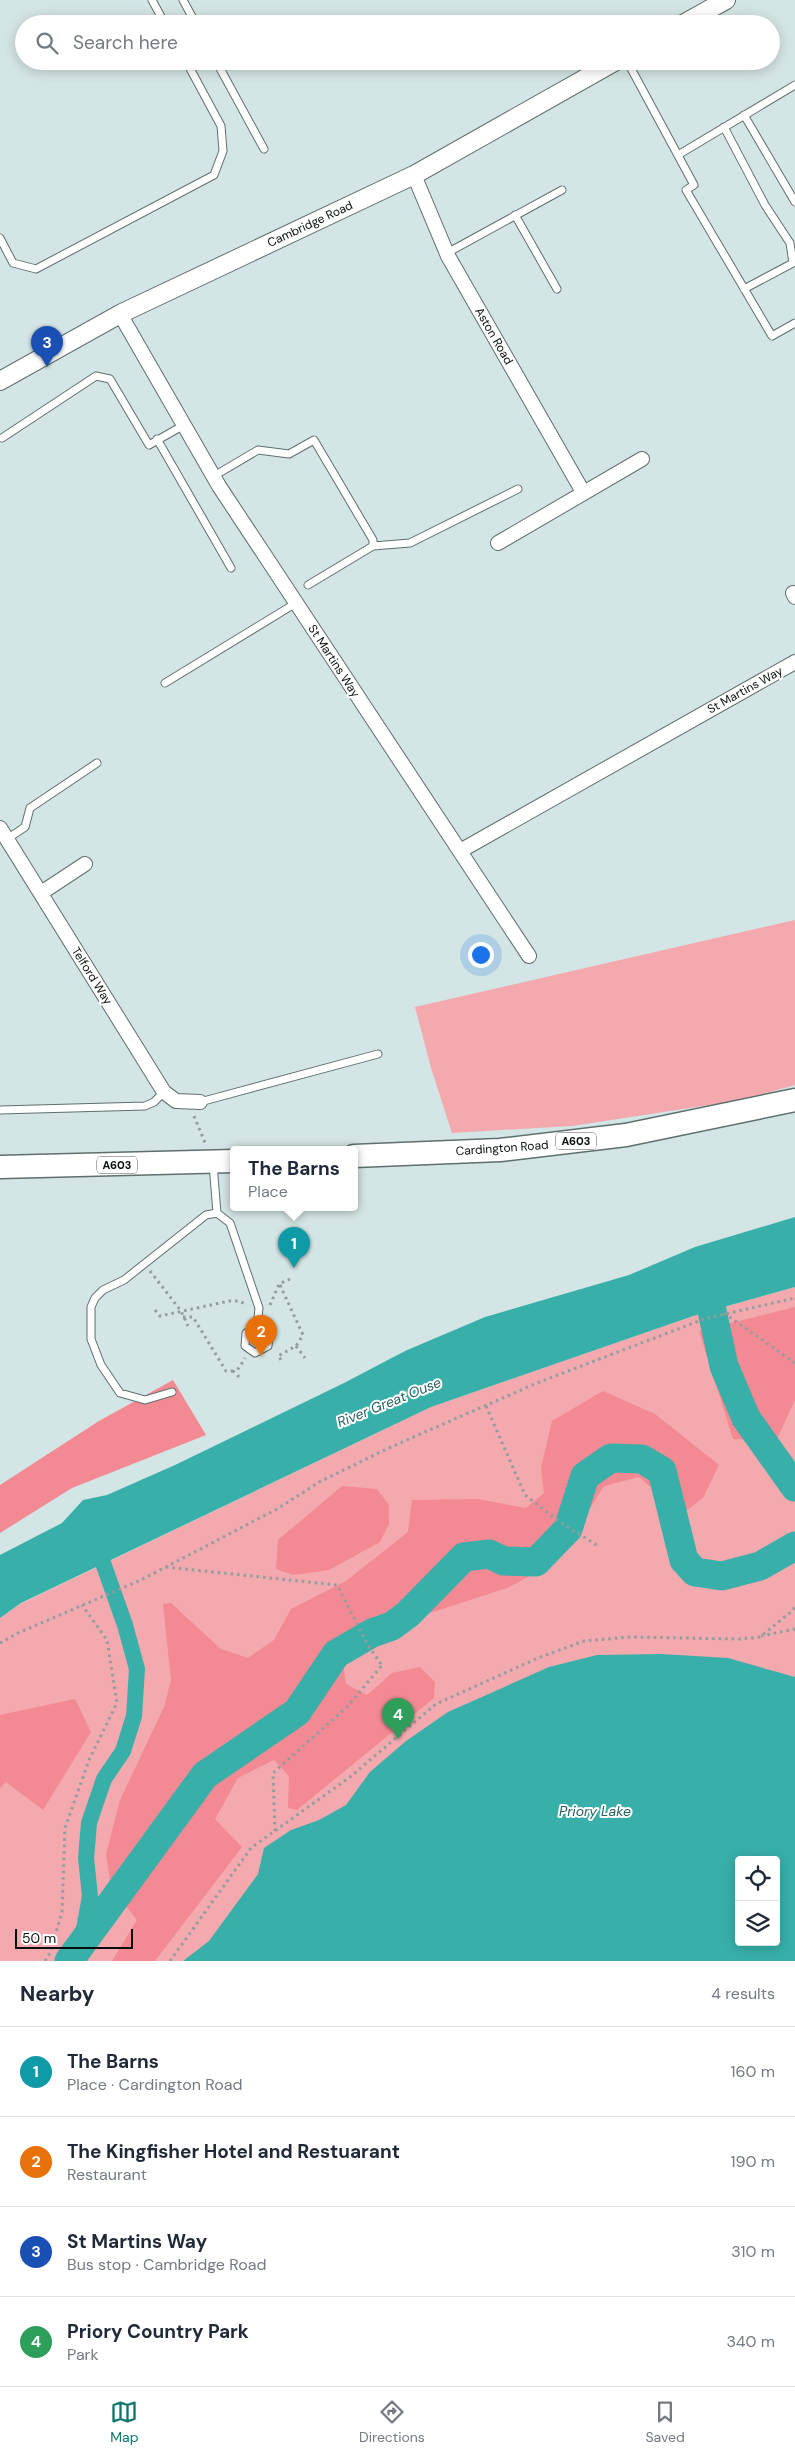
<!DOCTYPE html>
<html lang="en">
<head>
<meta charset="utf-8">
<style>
  :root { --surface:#fff; --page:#f2f2f3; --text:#1f2937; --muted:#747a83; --line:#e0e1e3; --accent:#0f766e }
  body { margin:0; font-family:"DM Sans",sans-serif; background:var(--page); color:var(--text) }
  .controls { position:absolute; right:15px; bottom:15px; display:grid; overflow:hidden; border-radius:5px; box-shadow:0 2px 12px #0003 }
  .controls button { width:45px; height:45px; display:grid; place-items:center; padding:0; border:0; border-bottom:1px solid var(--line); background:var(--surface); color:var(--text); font:25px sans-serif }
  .scale { position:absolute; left:15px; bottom:12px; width:118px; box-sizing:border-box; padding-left:5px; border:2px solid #080e0e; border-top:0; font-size:14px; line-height:18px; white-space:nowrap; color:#080e0e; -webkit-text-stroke:4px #fff; paint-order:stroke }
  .you { position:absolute; left:480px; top:954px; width:18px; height:18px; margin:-12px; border:4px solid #fff; border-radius:50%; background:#1a73e8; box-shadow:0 0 0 8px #1a73e833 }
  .badge { display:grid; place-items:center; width:32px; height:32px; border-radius:50%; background:var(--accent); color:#fff; font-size:16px; font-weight:700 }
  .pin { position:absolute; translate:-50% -41px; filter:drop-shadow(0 1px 2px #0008) }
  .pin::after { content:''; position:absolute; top:26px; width:18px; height:15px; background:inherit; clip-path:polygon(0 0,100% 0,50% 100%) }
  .popup { position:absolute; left:230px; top:1146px; width:128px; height:65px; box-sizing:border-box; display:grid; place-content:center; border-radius:5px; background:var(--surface); filter:drop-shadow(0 1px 4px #0005); font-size:16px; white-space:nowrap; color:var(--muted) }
  .popup b { font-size:19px; color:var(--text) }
  .popup::after { content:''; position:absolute; left:50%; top:100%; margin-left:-10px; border:10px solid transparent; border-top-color:var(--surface) }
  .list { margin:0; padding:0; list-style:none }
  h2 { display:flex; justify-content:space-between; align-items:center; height:65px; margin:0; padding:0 20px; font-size:21px }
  h2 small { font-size:16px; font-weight:400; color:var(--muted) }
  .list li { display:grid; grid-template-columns:32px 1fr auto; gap:15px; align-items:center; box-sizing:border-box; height:90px; padding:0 20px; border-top:1px solid var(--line) }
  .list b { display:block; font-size:19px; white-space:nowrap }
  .list p { margin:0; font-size:16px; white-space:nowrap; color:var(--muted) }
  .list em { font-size:16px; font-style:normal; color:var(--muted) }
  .icon { flex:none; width:28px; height:28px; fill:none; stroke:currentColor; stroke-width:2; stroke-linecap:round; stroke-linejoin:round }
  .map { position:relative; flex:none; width:795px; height:1961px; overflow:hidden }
  .search { position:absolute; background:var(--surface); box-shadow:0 2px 12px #0003; left:15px; right:15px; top:15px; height:55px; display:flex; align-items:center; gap:12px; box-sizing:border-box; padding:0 18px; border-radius:28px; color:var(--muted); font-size:19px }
  .sheet { height:425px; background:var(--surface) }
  nav { display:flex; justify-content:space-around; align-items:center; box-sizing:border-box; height:70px; border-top:1px solid var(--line); background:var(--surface); font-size:14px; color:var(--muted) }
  nav a { display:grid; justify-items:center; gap:2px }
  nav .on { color:var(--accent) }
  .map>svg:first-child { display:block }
</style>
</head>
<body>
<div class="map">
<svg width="795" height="1961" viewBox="0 0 795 1961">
  <rect width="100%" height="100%" fill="#d3e5e4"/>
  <path fill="#f3a9ae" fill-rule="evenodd" d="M795 920V1085L742 1100 572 1126 452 1133 431 1068 415 1007Z
    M795 1287V1961H0V1618L20 1604 431 1407 702 1313ZM739 1860H776V1942H739Z"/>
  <path fill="#f28993" d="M795 1307V1400L776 1441 733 1439 699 1331Z
    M173 1380 206 1435 72 1488 0 1533V1485L99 1421Z
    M603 1391 655 1414 719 1465 703 1498 682 1514 639 1477 604 1486 556 1562 507 1588 433 1612 397 1614 345 1638 343 1663 346 1684 367 1695 392 1673 420 1667 435 1682 434 1698 297 1810 288 1808 289 1776 274 1760 238 1778 215 1819 242 1847 155 1961H112L137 1920 111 1887 106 1854 120 1800 164 1707 171 1680 163 1604 171 1603 221 1649 248 1658 274 1640 291 1609 346 1581 408 1532 412 1500 477 1499 526 1508 544 1493 541 1468 552 1421Z
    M342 1486 377 1489 389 1505V1524L380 1542 329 1570 293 1575 276 1569 278 1540Z
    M75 1699 91 1732 43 1810 6 1782 0 1788V1715Z"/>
  <path fill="#39afa9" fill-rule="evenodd" d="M795 1217V1287L702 1313 431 1407 21 1603 0 1618V1555L62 1523 83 1500 107 1495 175 1465 344 1383 405 1351 485 1317 629 1275 695 1247Z
    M662 1654 728 1658 795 1677V1961H183L209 1941 258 1874 264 1848 291 1830 319 1820 346 1805 370 1772 406 1741 448 1712 549 1667 597 1655ZM739 1860H776V1942H739Z"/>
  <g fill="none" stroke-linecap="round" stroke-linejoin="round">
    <path stroke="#39afa9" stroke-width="16" d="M81 1946 90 1896 86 1858 89 1823 104 1779 123 1751 134 1716 137 1669 125 1625 96 1543"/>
    <path stroke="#39afa9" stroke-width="29" d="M707 1288 724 1366 746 1418 795 1487
      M69 1961 205 1775 297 1712 336 1654 372 1633 392 1626 408 1614 464 1557 489 1554 504 1561 536 1562 568 1529 585 1476 611 1458 642 1459 662 1471 684 1560 695 1572 722 1576 760 1566 795 1546"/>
    <g stroke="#5e6f6e" stroke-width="9">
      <path id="service" d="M152 0 165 24
        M183 0 196 24
        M216 61 264 149
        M627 61 694 185 686 190 772 336 795 323
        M744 115 795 202
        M724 127 765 205 790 243 793 263 744 289
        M678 155 795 85
        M515 215 557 289
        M0 238 13 263 36 269 214 175 223 151 221 126 186 61
        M447 253 562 190
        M2 438 96 376 110 379 149 445 184 425
        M157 439 231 568
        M214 476 258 450 289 454 314 440 373 540V546L308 585
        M373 546 410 543 518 489
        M165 683 296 603
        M7 839 25 827 30 808 97 763
        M200 1102 378 1054
        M0 1110 145 1106 154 1102 164 1092
        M213 1164 217 1213 230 1223 259 1308 257 1327
        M257 1327 269 1335 268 1346 255 1353 245 1346 246 1333Z
        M172 1392 145 1400 120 1393 101 1365 91 1339V1307L95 1298 103 1290 124 1280 206 1215 217 1213"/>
    </g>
    <g stroke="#5e6f6e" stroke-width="16">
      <path id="minor" d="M414 175 448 256 583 492
        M120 314 219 486 529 956
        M498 543 642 459
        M793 593 795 597
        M0 828 164 1092 176 1101 200 1102
        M460 851 795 662
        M41 893 85 864"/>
    </g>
    <g stroke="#5e6f6e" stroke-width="20">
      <path id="tertiary" d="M683 24 726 0
        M0 381 120 314 414 175 616 61"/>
    </g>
    <g stroke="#5e6f6e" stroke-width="25">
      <path id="primary" d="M354 1156 500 1150 626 1135 795 1100
        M0 1167 234 1161"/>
    </g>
    <path stroke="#909e9d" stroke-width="3" stroke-dasharray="2.5 4" stroke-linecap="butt" d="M194 1116 206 1145
      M150 1271 181 1311 188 1326
      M280 1285 303 1335 296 1346 278 1356 282 1361
      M270 1305 279 1284 290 1279
      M155 1310 160 1316 229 1301H239L247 1305
      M724 1313 795 1363
      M183 1317H193L226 1371H233
      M296 1346 305 1358
      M239 1377 233 1371 239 1368 245 1358
      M486 1406 525 1495 560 1522 598 1546
      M166 1567 337 1585 368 1645 381 1664
      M761 1636 795 1629
      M0 1643 18 1633 141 1580 277 1509 321 1481 393 1446 537 1383 704 1319 795 1298
      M275 1831 273 1773 347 1707 383 1664
      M45 1961 50 1953 62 1912 65 1828 89 1760 117 1703 107 1640 82 1605
      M170 1961 251 1848 350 1777 436 1704 538 1658 584 1641 630 1637 740 1639 760 1637 792 1611 795 1607"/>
    <use href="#service" stroke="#fff" stroke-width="7"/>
    <use href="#minor" stroke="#fff" stroke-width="14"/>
    <use href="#tertiary" stroke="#fff" stroke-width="18"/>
    <use href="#primary" stroke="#fff" stroke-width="22"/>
  </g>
  <g text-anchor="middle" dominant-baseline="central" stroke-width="4" stroke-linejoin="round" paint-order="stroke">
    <g fill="#fff" stroke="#525656" stroke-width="1">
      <rect x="556" y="1132.5" width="40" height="17" rx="4"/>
      <rect x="97" y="1156.5" width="40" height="17" rx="4"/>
    </g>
    <g font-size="11" font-weight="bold" fill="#080e0e">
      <text x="576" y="1141">A603</text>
      <text x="117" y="1165">A603</text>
    </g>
    <g font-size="12" fill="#080e0e" stroke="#fff">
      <text transform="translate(310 224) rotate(-25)">Cambridge Road</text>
      <text transform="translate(494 336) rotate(60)">Aston Road</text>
      <text transform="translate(334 661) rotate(57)">St Martins Way</text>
      <text transform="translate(745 690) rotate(-29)">St Martins Way</text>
      <text transform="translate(92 976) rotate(58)">Telford Way</text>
      <text transform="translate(502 1148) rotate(-4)">Cardington Road</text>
    </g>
    <g font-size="14" font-style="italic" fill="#23615e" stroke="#fff">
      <text transform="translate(389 1402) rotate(-22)">River Great Ouse</text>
      <text x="595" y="1811">Priory Lake</text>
    </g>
  </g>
</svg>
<div class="controls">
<button><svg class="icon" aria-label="locate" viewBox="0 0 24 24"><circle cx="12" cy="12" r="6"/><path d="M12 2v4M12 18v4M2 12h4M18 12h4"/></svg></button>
<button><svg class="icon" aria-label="layers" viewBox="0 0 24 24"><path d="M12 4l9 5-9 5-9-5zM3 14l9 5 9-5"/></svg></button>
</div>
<div class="scale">50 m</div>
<div class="you"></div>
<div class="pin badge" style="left:294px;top:1268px;background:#0f9aa8">1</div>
<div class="popup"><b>The Barns</b>Place</div>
<div class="pin badge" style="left:261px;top:1356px;background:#e8710a">2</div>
<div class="pin badge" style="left:47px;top:367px;background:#1a4fb4">3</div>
<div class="pin badge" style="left:398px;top:1739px;background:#2e9e5b">4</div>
<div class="search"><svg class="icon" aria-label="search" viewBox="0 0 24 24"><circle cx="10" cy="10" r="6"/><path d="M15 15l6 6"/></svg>Search here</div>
</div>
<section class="sheet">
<h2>Nearby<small>4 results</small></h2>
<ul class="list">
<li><span class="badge" style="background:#0f9aa8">1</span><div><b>The Barns</b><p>Place · Cardington Road</p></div><em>160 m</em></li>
<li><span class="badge" style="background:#e8710a">2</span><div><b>The Kingfisher Hotel and Restuarant</b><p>Restaurant</p></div><em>190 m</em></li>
<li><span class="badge" style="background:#1a4fb4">3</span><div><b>St Martins Way</b><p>Bus stop · Cambridge Road</p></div><em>310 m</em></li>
<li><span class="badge" style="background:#2e9e5b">4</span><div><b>Priory Country Park</b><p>Park</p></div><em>340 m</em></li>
</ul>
</section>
<nav>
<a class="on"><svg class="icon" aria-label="map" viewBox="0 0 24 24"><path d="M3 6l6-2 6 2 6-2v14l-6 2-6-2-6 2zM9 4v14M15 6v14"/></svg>Map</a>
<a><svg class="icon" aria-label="directions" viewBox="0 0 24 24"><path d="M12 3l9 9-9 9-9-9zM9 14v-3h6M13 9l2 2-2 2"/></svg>Directions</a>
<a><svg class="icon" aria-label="saved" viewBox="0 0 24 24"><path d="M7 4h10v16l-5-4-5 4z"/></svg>Saved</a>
</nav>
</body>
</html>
